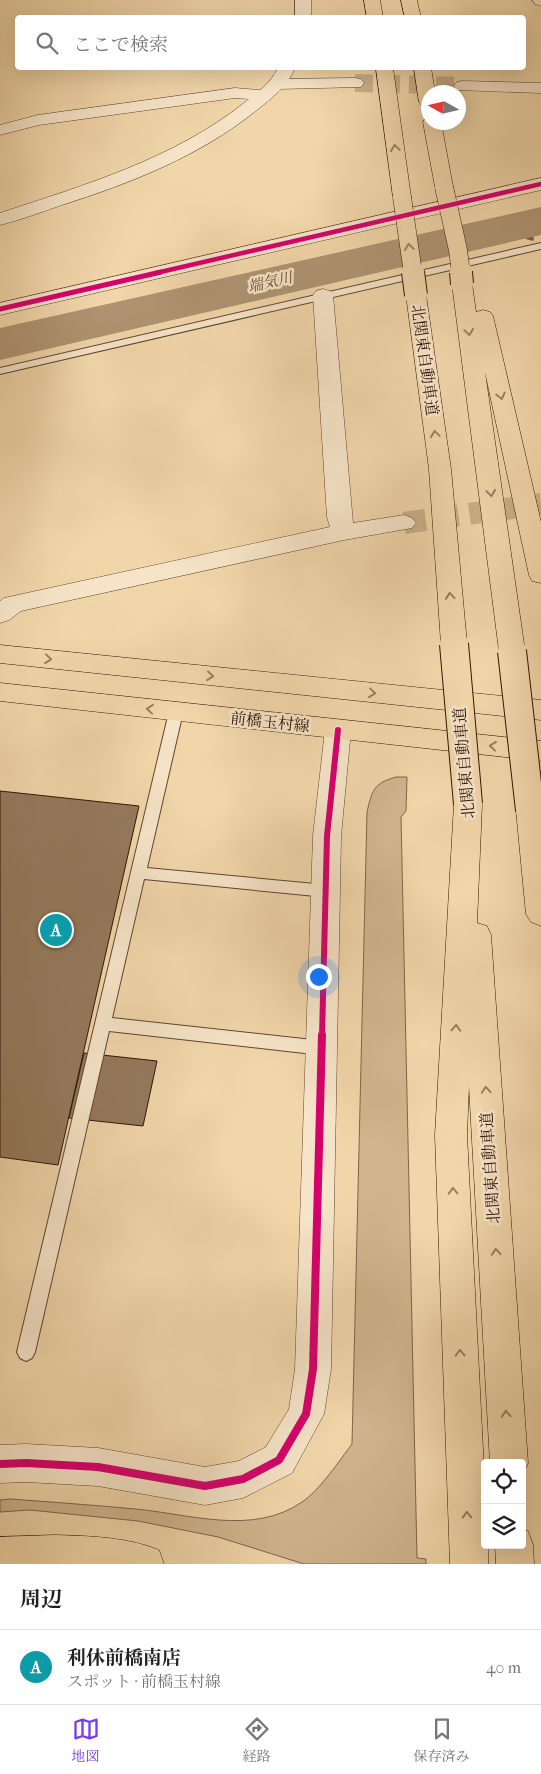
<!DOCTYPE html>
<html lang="ja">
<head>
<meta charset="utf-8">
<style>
  :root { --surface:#fff; --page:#f2f2f2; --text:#222; --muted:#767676; --line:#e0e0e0; --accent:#7c3aed }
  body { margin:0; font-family:"IM FELL French Canon","Noto Serif JP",serif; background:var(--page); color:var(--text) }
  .controls { position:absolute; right:15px; bottom:15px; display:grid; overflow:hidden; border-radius:5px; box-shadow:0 5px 20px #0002 }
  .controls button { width:45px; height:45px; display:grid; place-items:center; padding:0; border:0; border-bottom:1px solid var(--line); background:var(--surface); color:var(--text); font:25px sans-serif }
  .compass { position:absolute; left:421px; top:85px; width:45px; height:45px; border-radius:50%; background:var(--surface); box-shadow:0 5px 20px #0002; rotate:278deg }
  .you { position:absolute; left:318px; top:976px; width:18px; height:18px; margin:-12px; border:4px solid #fff; border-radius:50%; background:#1a73e8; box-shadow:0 0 0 8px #1a73e833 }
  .badge { display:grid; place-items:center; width:32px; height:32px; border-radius:50%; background:var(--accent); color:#fff; font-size:16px; font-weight:700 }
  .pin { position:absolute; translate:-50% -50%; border:2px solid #fff; box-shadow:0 1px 5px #0006 }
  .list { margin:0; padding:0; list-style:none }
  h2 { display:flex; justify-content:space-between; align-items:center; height:65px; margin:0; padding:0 20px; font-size:21px }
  h2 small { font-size:16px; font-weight:400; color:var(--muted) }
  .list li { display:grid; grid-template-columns:32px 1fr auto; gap:15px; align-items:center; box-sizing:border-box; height:75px; padding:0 20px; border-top:1px solid var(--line) }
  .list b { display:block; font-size:19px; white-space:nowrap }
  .list p { margin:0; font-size:16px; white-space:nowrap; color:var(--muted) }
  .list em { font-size:16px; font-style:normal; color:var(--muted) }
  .icon { flex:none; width:28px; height:28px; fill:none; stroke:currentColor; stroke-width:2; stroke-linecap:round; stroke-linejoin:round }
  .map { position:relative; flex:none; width:541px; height:1564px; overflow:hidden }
  .search { position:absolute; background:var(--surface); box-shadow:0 5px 20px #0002; left:15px; right:15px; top:15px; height:55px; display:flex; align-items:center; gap:12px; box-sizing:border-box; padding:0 18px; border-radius:5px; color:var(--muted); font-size:19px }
  .sheet { height:140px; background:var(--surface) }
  nav { display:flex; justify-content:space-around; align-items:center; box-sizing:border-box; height:70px; border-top:1px solid var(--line); background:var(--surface); font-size:14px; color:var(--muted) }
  nav a { display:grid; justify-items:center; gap:2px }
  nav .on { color:var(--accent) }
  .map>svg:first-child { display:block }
</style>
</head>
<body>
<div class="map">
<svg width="541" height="1564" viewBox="0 0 541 1564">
  <rect width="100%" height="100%" fill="#f1d6aa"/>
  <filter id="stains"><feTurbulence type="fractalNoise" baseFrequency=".004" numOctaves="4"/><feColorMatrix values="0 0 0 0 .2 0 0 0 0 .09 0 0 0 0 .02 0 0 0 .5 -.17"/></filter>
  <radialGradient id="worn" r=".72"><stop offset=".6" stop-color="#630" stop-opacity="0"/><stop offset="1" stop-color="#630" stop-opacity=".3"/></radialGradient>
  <path fill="#d0b58e" stroke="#80644a" d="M396 777H407L406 811 401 817 417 1558 426 1559V1564H304L218 1537 138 1521 30 1510 0 1512V1500L10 1499C51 1502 93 1505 135 1509 190 1514 253 1536 302 1502 319 1491 340 1460 352 1444L367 812C372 790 374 783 396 777Z"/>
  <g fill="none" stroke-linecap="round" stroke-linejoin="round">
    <path fill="#7c6148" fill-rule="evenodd" d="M522 222 529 224 534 239 533 241 526 239 521 224Z"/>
    <path fill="#af9473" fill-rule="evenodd" d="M541 207V235L0 360V328Z"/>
  </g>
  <path fill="#94795c" stroke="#301407" d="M0 791 139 806 58 1165 0 1157Z
    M84 1053 157 1061 143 1126 69 1118Z"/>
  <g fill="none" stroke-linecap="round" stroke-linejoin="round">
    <path stroke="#caaf89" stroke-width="18" stroke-dasharray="18 9" stroke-linecap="butt" d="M355 83 463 86"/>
    <path stroke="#caaf89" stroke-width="22" stroke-dasharray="22 11" stroke-linecap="butt" d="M404 523 541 504"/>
    <g stroke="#604430" stroke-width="2">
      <path id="service" d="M541 243V249L0 374V368Z
        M176 707 181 709 183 712 147 868 326 885 331 887 333 891 331 895 326 897 144 879 112 1018 322 1041 328 1043 330 1048 328 1053 322 1055 109 1031 35 1352 32 1358 26 1361 20 1358 17 1352 169 712 171 709Z"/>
    </g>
    <g stroke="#604430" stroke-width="1">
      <path id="minor" d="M532 0H541V6L535 4Z
        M355 78 361 79 364 83 361 87 278 89 272 88 269 84 272 80 278 79Z
        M463 81 541 83V93L457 90 454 86 457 82Z
        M235 88 271 91 274 95 271 99 265 100 235 98 39 125 0 135V125L38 115Z
        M541 178V190L0 315V303Z
        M323 289 330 291 333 295 353 523 404 515 412 518 416 523 412 528 344 540 21 611 9 620 0 623V601L4 598 330 527 327 517 313 295 316 291Z
        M338 720 347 723 351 730 341 836 331 1369 324 1414 292 1473 243 1498 205 1505 98 1486 26 1482 0 1483V1445L26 1444 98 1448 205 1467 239 1461 266 1447 289 1409 295 1369 313 836 325 730 329 723Z"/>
    </g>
    <g stroke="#604430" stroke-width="1">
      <path id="tertiary" d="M295 0H311V18H295Z
        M278 68H295C287 87 273 97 257 110 200 156 131 183 62 205 41 212 21 220 0 225V213C85 185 173 159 244 103 258 92 270 84 278 68Z"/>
    </g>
    <g stroke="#301407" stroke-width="1">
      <path id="primary" d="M0 645 541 700V720L0 663Z
        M0 683 541 741V761L0 701Z"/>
    </g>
    <g stroke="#301407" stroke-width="1">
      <path id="motorway" d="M364 0H380L383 18H367Z
        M401 0H417L421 18H405Z
        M376 68H393L411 197 409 201 402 203 395 201 393 197Z
        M414 68H431L435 92H428V107L422 106 419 102Z
        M426 118H428V122H441L453 187 451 191 444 193 437 191 435 187 423 122Z
        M462 278 469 280 472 284 476 312 483 310 490 312 493 316 541 522V583L532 581 529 575 485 372 525 651 521 657 512 660 503 657 499 651 452 284 455 280Z
        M416 289 423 291 426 295 451 469 467 644 463 650 454 653 445 650 441 644 429 469 406 295 409 291Z
        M468 793 478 796 482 804 477 923 487 926 491 935 528 1463 522 1476V1463H490L469 1086 467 1135 485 1489V1545H488V1564H450L435 1135 454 804 458 796Z
        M530 799 541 805V926L531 922 526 914 516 810 520 802Z
        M522 1529 528 1531 533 1545 534 1564H496L495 1545H522Z
        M55 1535C89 1536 127 1537 159 1550L164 1564H0V1537Z"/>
    </g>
    <use href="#service" fill="#f6e4c8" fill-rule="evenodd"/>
    <use href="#minor" fill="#f6e4c8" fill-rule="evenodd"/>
    <use href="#tertiary" fill="#f6e4c8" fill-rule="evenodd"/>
    <use href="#primary" fill="#f1d6aa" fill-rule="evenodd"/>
    <use href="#motorway" fill="#f1d6aa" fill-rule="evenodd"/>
    <g stroke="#301407" stroke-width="19" stroke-linecap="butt">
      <path id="motorway-bridge-far2" d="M444 187 458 250 461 273
        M402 197 413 273"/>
    </g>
    <g stroke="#301407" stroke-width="24" stroke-linecap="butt">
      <path id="motorway-bridge-far1" d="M413 272 416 295
        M461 272 462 284"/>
    </g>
    <g stroke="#301407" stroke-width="30" stroke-linecap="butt">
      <path id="motorway-bridge" d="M454 644 468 804
        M512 651 530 810"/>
    </g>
    <use href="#motorway-bridge-far2" stroke="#f1d6aa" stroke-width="18"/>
    <use href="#motorway-bridge-far1" stroke="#f1d6aa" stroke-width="22"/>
    <use href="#motorway-bridge" stroke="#f1d6aa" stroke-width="28"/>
    <g stroke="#f6e4c8" stroke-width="6">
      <path id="cycleway-far3" d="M156 273 541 184"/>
    </g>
    <g stroke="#f6e4c8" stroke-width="8">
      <path id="cycleway-far2" d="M0 309 161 272"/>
    </g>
    <g stroke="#f6e4c8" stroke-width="9">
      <path id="cycleway-far1" d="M322 1036 327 836 338 730"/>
    </g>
    <g stroke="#f6e4c8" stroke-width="11">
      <path id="cycleway" d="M0 1464 26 1463 98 1467 205 1486 243 1479 279 1460 306 1414 313 1369 322 1035"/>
    </g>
    <use href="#cycleway-far3" stroke="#d6006c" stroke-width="4.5"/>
    <use href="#cycleway-far2" stroke="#d6006c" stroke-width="5"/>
    <use href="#cycleway-far1" stroke="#d6006c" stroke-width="6"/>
    <use href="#cycleway" stroke="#d6006c" stroke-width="8"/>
  </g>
  <defs><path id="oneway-chevron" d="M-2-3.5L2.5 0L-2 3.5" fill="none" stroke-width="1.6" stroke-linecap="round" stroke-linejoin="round" transform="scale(1.25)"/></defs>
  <g stroke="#9a7f61">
    <use href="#oneway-chevron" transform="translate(395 148) rotate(-98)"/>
    <use href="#oneway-chevron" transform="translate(409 247) rotate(-98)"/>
    <use href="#oneway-chevron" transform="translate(469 332) rotate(82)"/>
    <use href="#oneway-chevron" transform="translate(501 396) rotate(77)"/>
    <use href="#oneway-chevron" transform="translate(435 434) rotate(-98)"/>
    <use href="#oneway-chevron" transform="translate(491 493) rotate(82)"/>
    <use href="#oneway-chevron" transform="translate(450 596) rotate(-95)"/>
    <use href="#oneway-chevron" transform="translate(48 659) rotate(6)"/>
    <use href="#oneway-chevron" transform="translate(210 676) rotate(6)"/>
    <use href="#oneway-chevron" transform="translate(372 693) rotate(6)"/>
    <use href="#oneway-chevron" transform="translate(150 709) rotate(-174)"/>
    <use href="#oneway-chevron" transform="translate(493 746) rotate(-174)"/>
    <use href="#oneway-chevron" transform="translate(456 1028) rotate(-87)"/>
    <use href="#oneway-chevron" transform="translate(486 1090) rotate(-94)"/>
    <use href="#oneway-chevron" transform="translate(453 1191) rotate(-92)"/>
    <use href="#oneway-chevron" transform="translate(496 1252) rotate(-94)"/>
    <use href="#oneway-chevron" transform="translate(460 1353) rotate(-92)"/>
    <use href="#oneway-chevron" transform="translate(506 1414) rotate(-94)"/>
    <use href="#oneway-chevron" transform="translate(467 1515) rotate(-92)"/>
  </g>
  <g text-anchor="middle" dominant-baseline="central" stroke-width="5" stroke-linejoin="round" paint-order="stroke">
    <g font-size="15" font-style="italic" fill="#634732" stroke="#f6e4c8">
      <text transform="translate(270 282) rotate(-13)">端気川</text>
    </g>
    <g font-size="16" fill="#301407" stroke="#f6e4c8">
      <text transform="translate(425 360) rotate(82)">北関東自動車道</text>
      <text transform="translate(270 722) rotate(6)">前橋玉村線</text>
      <text transform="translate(464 763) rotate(-95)">北関東自動車道</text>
      <text transform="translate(490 1168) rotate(-94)">北関東自動車道</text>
    </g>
  </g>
  <rect width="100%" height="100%" filter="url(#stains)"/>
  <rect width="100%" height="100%" fill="url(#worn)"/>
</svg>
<div class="controls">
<button><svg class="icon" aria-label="locate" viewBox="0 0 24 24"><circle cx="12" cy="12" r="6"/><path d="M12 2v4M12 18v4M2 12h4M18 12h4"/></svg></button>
<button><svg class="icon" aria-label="layers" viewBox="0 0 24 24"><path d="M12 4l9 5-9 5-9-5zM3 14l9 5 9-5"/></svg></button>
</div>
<svg class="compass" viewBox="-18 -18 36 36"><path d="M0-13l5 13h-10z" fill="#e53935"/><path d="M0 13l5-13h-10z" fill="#767676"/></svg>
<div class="you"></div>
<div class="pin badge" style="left:56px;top:930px;background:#0f9aa8">A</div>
<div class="search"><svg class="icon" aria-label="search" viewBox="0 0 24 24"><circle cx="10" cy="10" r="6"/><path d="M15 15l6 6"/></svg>ここで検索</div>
</div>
<section class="sheet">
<h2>周辺<small></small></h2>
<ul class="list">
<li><span class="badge" style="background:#0f9aa8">A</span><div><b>利休前橋南店</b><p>スポット · 前橋玉村線</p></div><em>40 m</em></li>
</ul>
</section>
<nav>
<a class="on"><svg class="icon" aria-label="map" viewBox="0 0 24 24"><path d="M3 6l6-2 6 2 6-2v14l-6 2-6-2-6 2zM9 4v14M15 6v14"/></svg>地図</a>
<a><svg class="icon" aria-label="directions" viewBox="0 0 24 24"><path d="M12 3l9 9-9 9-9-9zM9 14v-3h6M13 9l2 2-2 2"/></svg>経路</a>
<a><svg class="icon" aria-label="saved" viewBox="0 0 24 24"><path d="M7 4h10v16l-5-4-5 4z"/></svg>保存済み</a>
</nav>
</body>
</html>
